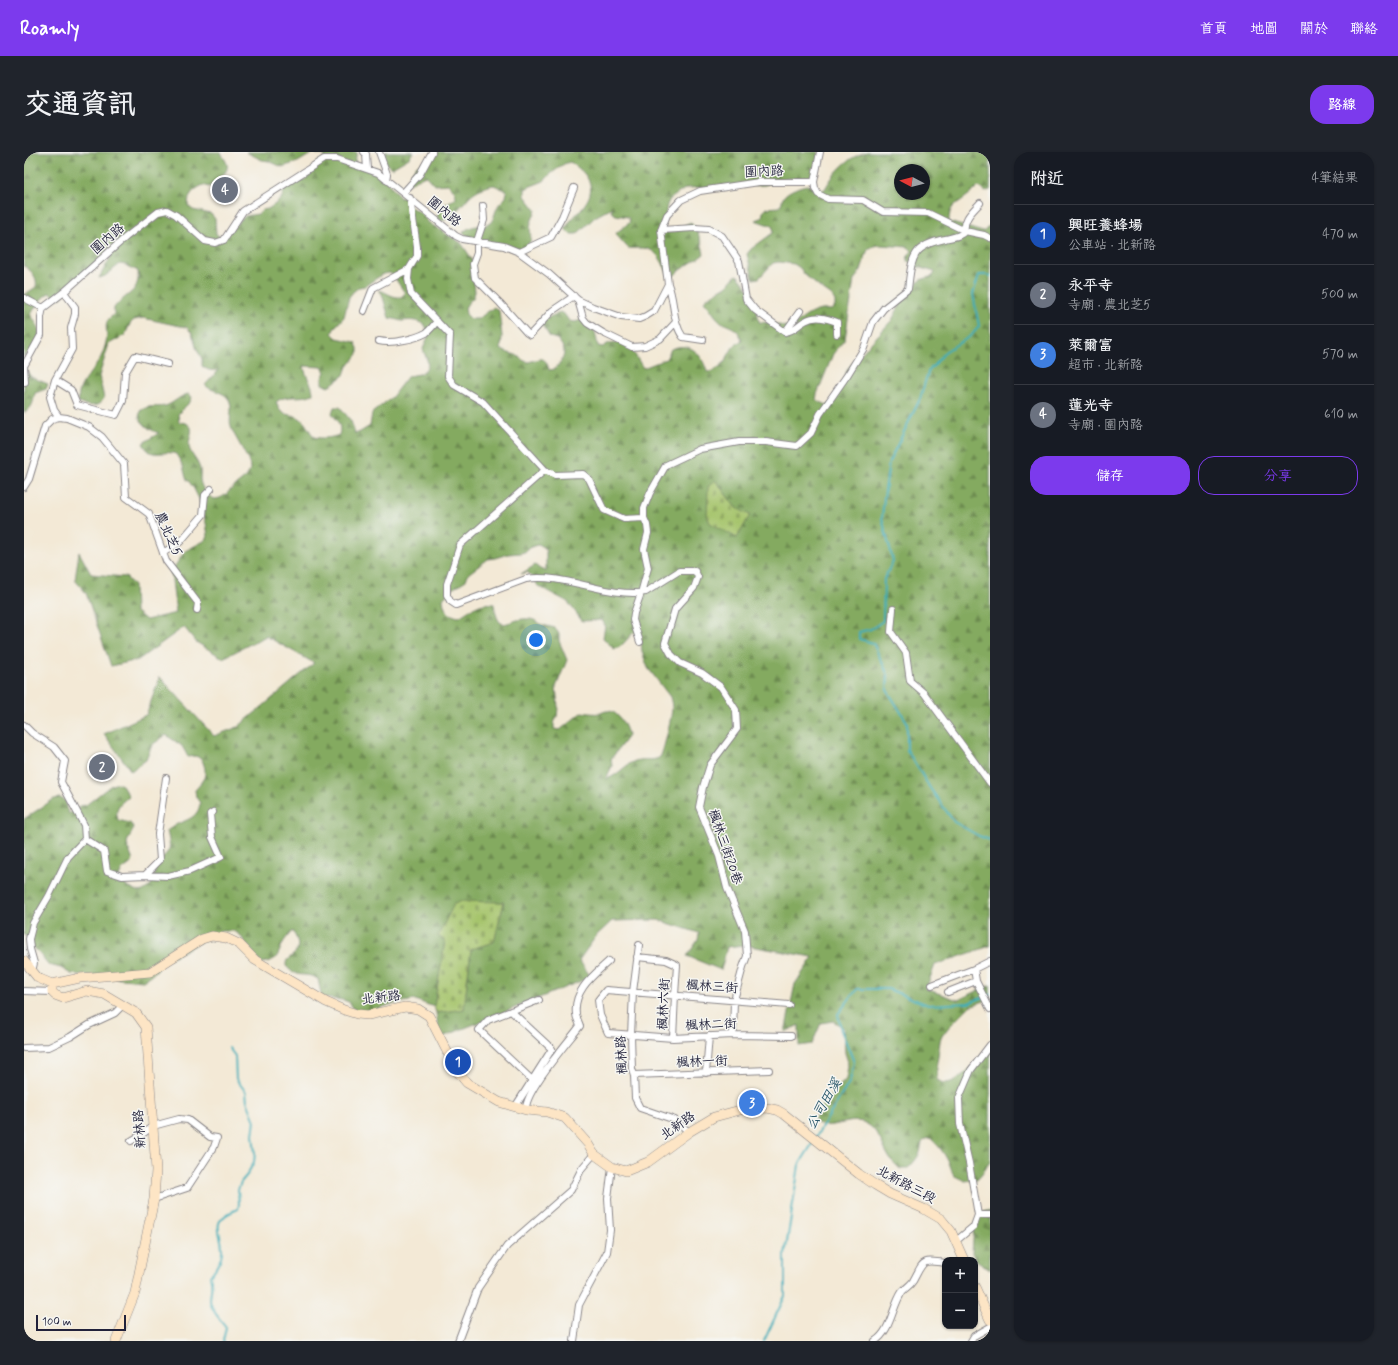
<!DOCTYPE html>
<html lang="zh-TW">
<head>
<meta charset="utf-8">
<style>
  :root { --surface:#171b24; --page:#20242c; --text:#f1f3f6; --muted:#9ea1a6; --line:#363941; --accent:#7c3aed }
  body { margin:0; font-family:Mynerve,"LXGW WenKai TC",sans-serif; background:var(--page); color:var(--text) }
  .controls { position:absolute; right:12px; bottom:12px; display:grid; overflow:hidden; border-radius:8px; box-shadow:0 1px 3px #0004 }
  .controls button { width:36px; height:36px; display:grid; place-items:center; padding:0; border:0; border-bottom:1px solid var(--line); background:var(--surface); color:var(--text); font:20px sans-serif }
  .compass { position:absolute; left:870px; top:12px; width:36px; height:36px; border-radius:50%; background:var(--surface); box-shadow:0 1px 3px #0004; rotate:277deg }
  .scale { position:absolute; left:12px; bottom:10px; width:90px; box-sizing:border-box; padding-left:4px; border:2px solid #22223b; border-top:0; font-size:11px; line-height:14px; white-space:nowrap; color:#22223b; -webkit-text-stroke:3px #f6f6f2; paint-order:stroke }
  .you { position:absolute; left:512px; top:488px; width:14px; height:14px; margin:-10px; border:3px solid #fff; border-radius:50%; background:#1a73e8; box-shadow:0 0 0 6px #1a73e833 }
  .badge { display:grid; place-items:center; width:26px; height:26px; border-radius:50%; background:var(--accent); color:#fff; font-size:13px; font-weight:700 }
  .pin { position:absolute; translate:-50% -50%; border:2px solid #fff; box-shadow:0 1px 4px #0006 }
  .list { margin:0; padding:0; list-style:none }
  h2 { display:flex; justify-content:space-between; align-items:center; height:52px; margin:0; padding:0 16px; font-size:17px }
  h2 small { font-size:13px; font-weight:400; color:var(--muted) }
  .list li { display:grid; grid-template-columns:26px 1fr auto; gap:12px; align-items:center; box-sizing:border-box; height:60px; padding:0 16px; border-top:1px solid var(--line) }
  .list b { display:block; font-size:15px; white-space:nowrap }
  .list p { margin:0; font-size:13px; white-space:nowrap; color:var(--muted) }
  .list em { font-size:13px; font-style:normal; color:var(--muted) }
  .actions { display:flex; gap:8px; padding:12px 16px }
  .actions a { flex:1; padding:9px 0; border:1px solid var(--accent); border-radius:16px; text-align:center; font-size:14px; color:var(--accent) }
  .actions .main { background:var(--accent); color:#fff }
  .map { position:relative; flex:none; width:966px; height:1189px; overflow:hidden; border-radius:16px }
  header { display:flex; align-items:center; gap:24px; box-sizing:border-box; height:56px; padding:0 20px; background:var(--accent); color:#fff }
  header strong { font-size:19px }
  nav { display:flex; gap:22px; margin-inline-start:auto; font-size:14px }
  .intro { display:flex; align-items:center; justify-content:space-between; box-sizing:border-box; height:96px; padding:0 24px }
  h1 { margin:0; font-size:28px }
  .button { padding:10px 18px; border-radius:16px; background:var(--accent); color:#fff; font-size:14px; font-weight:700 }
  main { display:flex; gap:24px; padding:0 24px }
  aside { flex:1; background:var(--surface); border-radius:16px; box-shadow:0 1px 3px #0004 }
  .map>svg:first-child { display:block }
</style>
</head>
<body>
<header>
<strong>Roamly</strong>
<nav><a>首頁</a><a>地圖</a><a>關於</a><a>聯絡</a></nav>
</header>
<div class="intro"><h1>交通資訊</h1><a class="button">路線</a></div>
<main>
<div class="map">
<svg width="966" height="1189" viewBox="0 0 966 1189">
  <defs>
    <pattern id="forest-firs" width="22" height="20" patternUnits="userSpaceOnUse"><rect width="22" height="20" fill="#84aa60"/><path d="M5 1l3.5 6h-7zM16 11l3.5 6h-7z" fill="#6c8a50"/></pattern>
    <pattern id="cemetery-stones" width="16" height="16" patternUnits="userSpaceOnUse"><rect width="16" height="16" fill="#a6c46c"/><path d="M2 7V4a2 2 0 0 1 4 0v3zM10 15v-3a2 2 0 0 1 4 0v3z" fill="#8fa85e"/></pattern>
  </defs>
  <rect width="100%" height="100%" fill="#f6f6f2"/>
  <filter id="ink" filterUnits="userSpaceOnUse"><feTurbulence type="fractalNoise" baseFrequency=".025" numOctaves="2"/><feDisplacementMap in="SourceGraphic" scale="8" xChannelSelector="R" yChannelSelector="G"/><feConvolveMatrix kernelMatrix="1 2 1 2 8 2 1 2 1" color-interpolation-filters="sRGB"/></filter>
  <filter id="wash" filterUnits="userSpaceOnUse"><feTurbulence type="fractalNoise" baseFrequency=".012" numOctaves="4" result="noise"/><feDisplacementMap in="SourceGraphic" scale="16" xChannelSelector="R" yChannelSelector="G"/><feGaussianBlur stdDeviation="0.9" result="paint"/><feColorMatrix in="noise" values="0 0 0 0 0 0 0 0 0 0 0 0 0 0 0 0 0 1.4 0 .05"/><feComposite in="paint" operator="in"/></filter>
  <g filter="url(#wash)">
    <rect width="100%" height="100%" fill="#f3e9d6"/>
    <path fill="url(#forest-firs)" stroke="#53664e" fill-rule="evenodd" d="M0 0H197C198 4 202 8 203 12 206 21 191 29 185 35L179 33C169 38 164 42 164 54L169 58 187 62 191 67 192 82 198 86 221 64 234 62 238 58 244 57 254 50 258 45 260 38 269 31 280 28 290 20 288 15 302 4 289 1 274 10 258 15 245 9 238 8 222 0H333L331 9 334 15 353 16 369 36 376 46 381 44 386 55 397 61 405 71 437 91 448 107 451 140 449 146 444 151 441 156 442 162 447 167H454L470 155 475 159 478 184 477 197C482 201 486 201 492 203 496 205 498 209 504 210 515 208 521 201 525 218L531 217C541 205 544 199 533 187L526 185 516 170 536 160 541 163 545 169 551 170 557 168C573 178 570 176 574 194L579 195C587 188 596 190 605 193L619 216 642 207 647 197C667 189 678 202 683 220L690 219 700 211 709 195 718 188C713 172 702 176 694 167 689 162 686 155 680 149 687 142 694 139 702 134 706 131 708 126 713 123L722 133 732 151 735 170 748 171 766 176C780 166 789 156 807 158L811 155V149L808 144 795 135 780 122 776 116 770 112 755 110 749 111 735 126 729 127 723 102 727 97 750 80 748 73 742 72 731 68 738 66 739 60 743 56 755 55C758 52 758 47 760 44 764 39 778 33 784 33 788 34 793 37 796 39L801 37C810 20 825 4 843 0H966V38L962 40 954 35C950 39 946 42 942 45 930 54 925 54 925 70L959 80 966 73V794L911 813 902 837 934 848 966 833V847L946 854 924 876 918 884 916 889 913 912V928C916 929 919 932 922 931 937 930 956 906 966 895V1008L961 1018 953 1027 941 1029 929 1023C926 1009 917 995 906 986 894 989 899 994 895 1003 893 1006 886 1016 882 1017 881 1017 876 1017 876 1017 873 1014 870 1011 867 1008 858 996 856 978 841 971 825 964 805 981 790 969L795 957 822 927 824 914 823 907 821 901 819 875 809 869 797 871 788 892 775 894V873L761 880 771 832 789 805 720 793 703 795 697 818 663 804 674 788 675 781 634 768 588 769 573 783 555 808 567 825 416 886 412 861 440 857 447 797 470 789 479 750 421 789 410 855 391 848 367 852 351 858 332 860 325 850 319 848 298 846 294 827C280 819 274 828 262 814 262 812 262 810 263 808 265 806 267 805 269 803 277 796 274 787 268 779 265 783 260 788 258 793 253 806 252 809 237 811L215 782 209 779H197L141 809 129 822 119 829 47 822 37 816 25 813 8 793 0 782V667L30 647 36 646 42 649V656L45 662 56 654 62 653 86 634 93 631 98 633 105 644C96 652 90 655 94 668L106 671 110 676C108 681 104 686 103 691 103 696 108 704 109 710L98 718 95 725 104 736 117 740C131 733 130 726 132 712 146 697 148 701 143 679 154 667 174 671 176 651L172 645 171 638C182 627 184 620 177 606L171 604 164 605 158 594 142 583 128 593 122 608 107 619 80 582 122 563 136 525 190 584 214 575 290 511 242 484 199 506 172 490 160 475 114 508 87 514 62 441 51 428 55 400 67 422 102 425 110 434 111 459 122 468 152 461 147 420 161 399 180 389 184 384 182 371 175 347 169 335 162 326 159 314 152 302C139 297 127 309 119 291L135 281C125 278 120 273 115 266L116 259C126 252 131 256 141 254 149 252 155 244 164 242L168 245 166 250 154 262 155 270C178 272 161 286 166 298 168 304 173 308 175 314 177 319 176 322 176 327 177 336 182 341 189 347 200 347 202 341 210 335 215 330 225 325 226 317 227 308 210 285 207 275 204 265 211 254 203 245 197 239 187 239 181 233L195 218C188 219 184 219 178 214V207L172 195 168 181 162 175 151 173 119 166 110 168 106 172 101 183 85 192 75 224 80 246C74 257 65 254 55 251 51 232 70 220 77 205 79 200 81 195 82 190 85 178 77 170 90 163V156C101 141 116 142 114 119L102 113 96 112 81 124 75 126 91 97 88 92 81 101 36 147 25 141C17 146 11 154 7 163 9 167 12 170 14 174 18 186 8 198 0 205V143L12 135C14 126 8 119 0 114ZM876 18H900V42H876ZM857 93 884 95 888 99 884 103 883 109 889 111 893 115 911 120 909 124 896 128 888 137 883 139 868 168 824 216 809 253H803L792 248 793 242 809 202 821 187 830 128 837 118 844 97 850 94ZM366 121 370 125 381 141 377 145C368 146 363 140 355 138L358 142 365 166C369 166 375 169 378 169 388 168 392 168 401 173L405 182 399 197 404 211 402 217 396 222 384 224 373 238 368 245 348 261 346 274 336 280 331 282 327 269 316 255H310L308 261C313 269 318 273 315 283 307 286 298 287 290 285 286 280 282 271 277 267 266 259 258 268 252 250 263 241 276 248 289 242 289 231 281 225 280 214L298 215 301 220 298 226V232L304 235 320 223 322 217 334 202V196L331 190 313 186 308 181 311 175 320 165 325 145 329 140 335 135 341 134 359 122ZM691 328 712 356 684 335ZM513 393 519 394 522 399V419L516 417 511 413 497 422 504 420 514 434 544 450 558 469 578 468 581 473 579 486 590 497 596 495 610 480 617 488 618 500 624 516 646 545C647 549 648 552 648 557 648 563 639 602 636 605 630 610 619 606 611 609 600 613 594 624 582 627L588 614 587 607 604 584C603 575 594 558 583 559 581 559 579 560 577 561 571 562 564 561 558 560L536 578 530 577V571L533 565 534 555 532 535 543 508 535 489V482L531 476C527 475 523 474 519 473 514 471 511 467 505 467 484 465 475 486 470 452 457 449 446 458 435 465 424 463 420 458 419 447L428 437 442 428 444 422 464 407 471 406 484 402 497 401 503 399 507 395Z
      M362 0H389L385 6 368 16C362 13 357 7 362 0Z
      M414 0H795L790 22 785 26 779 28 767 26 754 28 741 33 662 36 646 47 643 53 639 80C653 83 655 74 667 70 674 79 678 91 680 102 671 110 658 114 650 124L644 123C640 114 635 100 624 97 619 95 610 97 604 96L595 86 592 81 606 70 604 65 592 63 587 60 589 55 571 65 553 82H546L541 77C546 67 555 61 561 52 574 34 562 20 546 10L540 12 528 21 520 29 507 34 501 37V44L512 58C511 62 508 67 507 71 504 84 512 87 499 98L449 87 444 85 439 80C451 70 459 77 466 71 470 68 471 59 474 54 475 51 480 48 482 45L483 39 470 33C463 34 452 38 447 43 437 53 432 63 418 69L413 66C415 53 422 52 432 46 432 39 429 37 424 32L411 33 403 24 391 28 386 32C386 9 401 12 414 0Z
      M0 215 7 225 24 232 22 237 11 241C9 250 9 256 0 261Z
      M962 1059H966V1118L951 1107 948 1101 950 1075 956 1063Z"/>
    <path fill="url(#cemetery-stones)" stroke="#647354" d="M691 328 712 356 726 363 713 386 686 371 683 364 684 335Z
      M438 749 480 750 470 790 447 797 440 857 412 861 410 855 421 789 414 784 430 752Z"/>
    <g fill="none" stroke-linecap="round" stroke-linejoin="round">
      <path stroke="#3dadb9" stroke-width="2" d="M966 124 963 123H955L949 142 955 174 947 184 922 199 904 220 896 247 865 310 860 346 858 366 869 409 860 427 859 469 847 477 835 480V487L849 491 864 523 863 538 883 570V598L906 636 930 670 955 684 966 688
        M792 985 826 929 830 910 817 878 814 862 833 837H864L904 853 944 851 966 843
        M199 1189 202 1175C196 1167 186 1157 186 1147 187 1138 189 1133 186 1124 190 1119 195 1112 197 1105 204 1083 178 1071 214 1057L215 1052 214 1038 217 1030 223 1023 230 1010 231 1001 229 983 231 969 223 949 222 940 212 927 211 904 205 896
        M740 1189 761 1144V1103L775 1013 790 989"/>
    </g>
  </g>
  <g filter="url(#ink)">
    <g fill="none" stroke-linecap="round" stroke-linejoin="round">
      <g stroke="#8a8688" stroke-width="8">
        <path id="street" d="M340 0 342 2 343 17
          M355 0 363 22 362 28
          M790 30 791 36 794 42 804 47 839 48 859 60 904 61 941 79 960 83 966 86
          M379 41 396 22 408 0
          M386 46 393 95V104L385 117 384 127 387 142 426 183 424 224 430 233 459 250 521 318 531 323 559 322 565 327 580 358 600 367 620 366
          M459 54 460 68 453 89V101L449 112 451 126 476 151 503 181 506 183 528 159 550 144
          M637 78 671 76 685 77 698 84 715 109 722 147 731 158 761 180 776 159
          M495 100 527 85 538 65 550 36
          M644 132C651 149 648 170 659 185L679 188
          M0 146 19 156 40 140 102 85 134 60 143 58 152 63 181 89 191 91 200 88 219 59 300 7H313L354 21 432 84 438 87 480 94 495 100 525 122 554 148 569 155 597 165 615 167 622 164 630 159 644 132 637 78 643 63 657 48 676 39 735 30H790L796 0
          M554 148 559 166 563 171 579 181 608 195 621 194 636 187 652 170
          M340 159 349 136 385 117
          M761 180C771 179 773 173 781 169 791 163 802 166 813 170V182
          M355 189C367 192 391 187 402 181 406 178 410 173 413 169
          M31 228 47 238 53 253 92 263 99 249 101 221 111 204 144 212
          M1 230 0 214 17 183V165L19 156
          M35 265 30 258 26 245 31 228 48 197 47 176 51 162V155L40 140
          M521 318 436 393 423 432V443L426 449 432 453 502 427C541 421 582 446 622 440L655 419H671L674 425 670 436 651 457 641 491 647 502 656 511 678 521 697 535 712 558 713 577 686 613 679 635 675 655 695 704 703 736 721 779 723 804 719 815 710 848 709 883
          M0 335 5 327 21 274 28 267 35 265 43 266 65 275 78 285 100 312 102 345 125 362 142 409 174 451 173 458
          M139 401 156 390 179 363 181 343 187 337
          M869 457 867 480 882 501 886 529 900 541 966 631
          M616 490 609 468 610 461 617 441 624 416 620 397 624 381 623 373 620 366V356L626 341 642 313 676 297 715 290H742L773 294 787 281 796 262 824 222 840 196 849 170 860 156 884 137C888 106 887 94 921 87 929 85 936 85 941 79 939 67 948 60 956 51
          M0 573 8 581 30 595 41 609 37 630 60 673 61 687 44 705 25 744 9 771 5 787 6 797 10 811 8 820
          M61 687 80 699 83 719 98 724 121 723 136 708 134 682 142 626
          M121 723 144 724 166 719 197 705 188 685 186 662 189 660
          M615 793 609 840 607 883 608 917 610 923 611 946 616 956 651 968 665 980
          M613 805 642 808 653 813 651 843 649 886
          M950 817 966 809
          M908 833 950 817 952 829 966 857
          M0 839 28 840
          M924 840 952 829
          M765 853 582 838 574 848 576 863 584 881 649 886 709 883 767 884
          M487 859 528 897 491 955
          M0 896 25 895 46 885 65 873 91 861 99 853
          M682 921 685 884
          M610 923 745 918
          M508 928 455 878 464 868 515 848
          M502 958C500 940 544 890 556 874 555 870 552 866 552 862 549 838 570 823 585 809
          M107 989 117 983 129 974 155 967 164 968 186 985 193 986 190 995 163 1036 130 1047
          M954 1063H966
          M932 1089 950 1074 954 1063 945 1011 936 972 935 946 947 918 966 893
          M434 1189 454 1136 483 1094 547 1038 558 1016 570 1002
          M550 1189 555 1153 583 1100 586 1078 584 1046 588 1015
          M851 1189C867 1179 868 1155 878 1140 881 1136 886 1134 889 1129 900 1109 897 1107 921 1111
          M947 1189 950 1184 966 1175"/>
      </g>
      <g stroke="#8a8688" stroke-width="10">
        <path id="secondary" d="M0 809 14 826 28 832 56 826 126 820 178 787 188 784 202 786 215 792 231 808 302 850 320 858 333 862 344 863 381 855 394 857 405 864 433 919 443 931 475 950 502 958 523 960 541 966 564 992 570 1002 588 1015 602 1019 624 1010 665 980 690 965 716 958 743 956 753 958 760 962 835 1022 851 1033 866 1042 900 1057 917 1067 927 1079 940 1108
          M28 832V840L31 843 39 846 63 839 80 842 112 861 122 875 132 1018 130 1047 111 1141 92 1189
          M951 1135 966 1168"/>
      </g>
      <use href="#street" stroke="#fff" stroke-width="6"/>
      <use href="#secondary" stroke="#fde5c5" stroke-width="9"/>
    </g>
  </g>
  <g text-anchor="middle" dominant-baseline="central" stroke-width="3" stroke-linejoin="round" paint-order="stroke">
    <g font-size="13" fill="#22223b" stroke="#f6f6f2">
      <text transform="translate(740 20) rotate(-3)">圍內路</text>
      <text transform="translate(420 60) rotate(39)">圍內路</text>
      <text transform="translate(84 87) rotate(-41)">圍內路</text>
      <text transform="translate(144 382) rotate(66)">農北芝5</text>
      <text transform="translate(701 695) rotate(71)">楓林三街20巷</text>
      <text transform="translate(688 835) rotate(4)">楓林三街</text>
      <text transform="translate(357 846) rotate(-7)">北新路</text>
      <text transform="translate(640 852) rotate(-87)">楓林六街</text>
      <text transform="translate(687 873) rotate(-2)">楓林二街</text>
      <text transform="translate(598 903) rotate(-93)">楓林路</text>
      <text transform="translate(678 910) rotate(-2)">楓林一街</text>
      <text transform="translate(654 974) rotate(-35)">北新路</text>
      <text transform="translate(116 977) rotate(-94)">新林路</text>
      <text transform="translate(882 1033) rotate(28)">北新路三段</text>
    </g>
    <g font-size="14" font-style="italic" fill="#2d5a6d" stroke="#f6f6f2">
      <text transform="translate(800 952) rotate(-60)">公司田溪</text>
    </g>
  </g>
</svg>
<div class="controls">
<button>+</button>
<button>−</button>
</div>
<svg class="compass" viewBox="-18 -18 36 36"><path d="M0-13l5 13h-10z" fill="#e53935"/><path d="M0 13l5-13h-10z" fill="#9ea1a6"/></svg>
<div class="scale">100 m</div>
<div class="you"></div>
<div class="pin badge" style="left:434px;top:910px;background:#1a4fb4">1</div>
<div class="pin badge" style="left:78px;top:615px;background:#6b7280">2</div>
<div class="pin badge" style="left:728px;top:951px;background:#3f7fe0">3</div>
<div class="pin badge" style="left:201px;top:38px;background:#6b7280">4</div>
</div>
<aside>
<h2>附近<small>4筆結果</small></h2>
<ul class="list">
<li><span class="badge" style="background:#1a4fb4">1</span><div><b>興旺養蜂場</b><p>公車站 · 北新路</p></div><em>470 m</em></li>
<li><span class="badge" style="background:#6b7280">2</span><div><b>永平寺</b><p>寺廟 · 農北芝5</p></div><em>500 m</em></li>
<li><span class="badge" style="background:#3f7fe0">3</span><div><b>萊爾富</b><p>超市 · 北新路</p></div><em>570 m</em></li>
<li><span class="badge" style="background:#6b7280">4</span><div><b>蓮光寺</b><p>寺廟 · 圍內路</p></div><em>610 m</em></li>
</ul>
<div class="actions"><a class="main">儲存</a><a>分享</a></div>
</aside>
</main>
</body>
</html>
